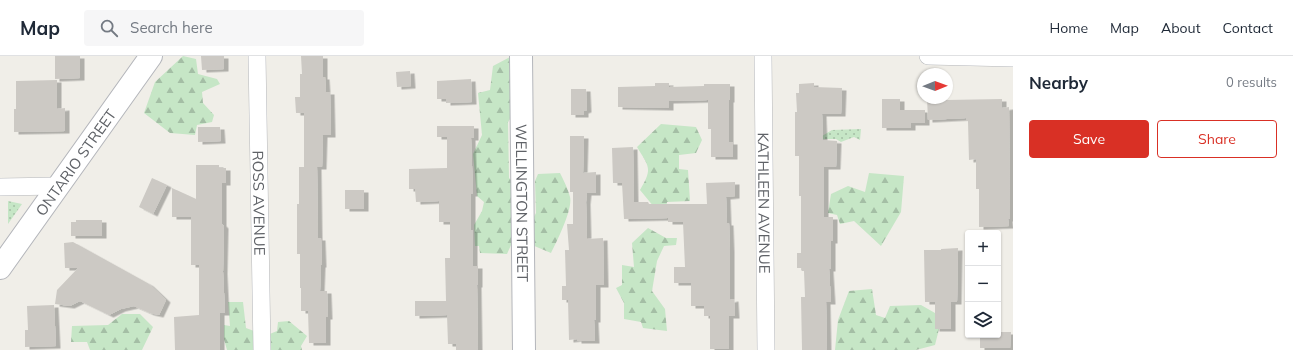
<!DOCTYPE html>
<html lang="en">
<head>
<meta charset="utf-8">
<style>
  :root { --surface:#fff; --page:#f6f6f7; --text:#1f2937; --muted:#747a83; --line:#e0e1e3; --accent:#d93025 }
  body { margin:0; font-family:Mulish,sans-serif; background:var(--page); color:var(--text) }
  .controls { position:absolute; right:12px; bottom:12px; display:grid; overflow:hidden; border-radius:4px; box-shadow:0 1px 3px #0004 }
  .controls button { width:36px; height:36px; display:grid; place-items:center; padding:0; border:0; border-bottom:1px solid var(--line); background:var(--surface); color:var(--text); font:20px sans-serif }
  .compass { position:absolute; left:917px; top:12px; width:36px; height:36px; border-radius:50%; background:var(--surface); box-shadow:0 1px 3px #0004; rotate:89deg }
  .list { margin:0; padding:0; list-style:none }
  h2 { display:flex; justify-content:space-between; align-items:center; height:52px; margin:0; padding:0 16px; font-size:17px }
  h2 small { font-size:13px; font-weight:400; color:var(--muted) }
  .actions { display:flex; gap:8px; padding:12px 16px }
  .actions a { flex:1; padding:9px 0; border:1px solid var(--accent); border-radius:4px; text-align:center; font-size:14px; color:var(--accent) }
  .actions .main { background:var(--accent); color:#fff }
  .icon { flex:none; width:22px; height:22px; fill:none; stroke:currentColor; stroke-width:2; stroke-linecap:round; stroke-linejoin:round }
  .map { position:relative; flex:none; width:1013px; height:294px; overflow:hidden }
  header { display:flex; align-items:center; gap:24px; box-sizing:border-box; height:56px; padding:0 20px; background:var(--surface); border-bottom:1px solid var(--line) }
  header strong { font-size:19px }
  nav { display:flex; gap:22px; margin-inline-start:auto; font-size:14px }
  .search { width:280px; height:36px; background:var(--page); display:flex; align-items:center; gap:10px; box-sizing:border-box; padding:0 14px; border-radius:4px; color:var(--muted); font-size:15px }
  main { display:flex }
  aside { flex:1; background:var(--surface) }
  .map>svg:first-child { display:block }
</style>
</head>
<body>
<header>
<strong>Map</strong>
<div class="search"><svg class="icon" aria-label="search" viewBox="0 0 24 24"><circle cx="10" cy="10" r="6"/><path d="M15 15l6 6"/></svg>Search here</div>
<nav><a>Home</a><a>Map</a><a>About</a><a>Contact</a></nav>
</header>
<main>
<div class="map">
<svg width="1013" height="294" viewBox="0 0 1013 294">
  <defs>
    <pattern id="grass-dots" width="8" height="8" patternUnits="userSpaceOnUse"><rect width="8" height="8" fill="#c6e6c6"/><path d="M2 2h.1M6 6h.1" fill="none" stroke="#a4bea5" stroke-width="1.8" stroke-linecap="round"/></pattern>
    <pattern id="forest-firs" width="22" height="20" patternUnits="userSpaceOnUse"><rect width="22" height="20" fill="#c6e6c6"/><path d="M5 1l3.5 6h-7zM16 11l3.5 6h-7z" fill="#a4bea5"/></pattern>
    <filter id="shadow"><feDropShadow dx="4.5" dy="2.5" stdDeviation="0" flood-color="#0004"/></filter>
  </defs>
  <rect width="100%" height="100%" fill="#f0eee8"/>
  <path fill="url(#grass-dots)" d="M861 73 860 84 854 81 841 86 836 83H817L832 74Z
    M8 145 22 148 8 168Z"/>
  <path fill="url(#forest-firs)" d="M183 0 196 3 198 18 217 23 220 28 202 36 203 47 214 59 212 66 197 69 195 79 170 77 144 57 155 26Z
    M512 0 516 52 508 66 509 122 517 130 516 178 507 198 480 197 479 190H475L474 169 482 155 484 146 477 140 473 98 482 79 478 37 490 34 493 10Z
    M661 68 696 71 702 84 696 97 679 99V113L688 114 690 145 667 146 666 153 654 151 640 134C653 112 649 111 637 91Z
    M560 117C564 125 568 133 570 141 573 153 557 185 551 197L532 189 527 174 536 157 535 125 538 118Z
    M869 117 904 120 901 156 881 190 854 165 840 168 837 159 828 157 831 138 848 130 865 136Z
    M648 172 666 182H677L676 189 664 190 657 205 652 235 665 253 667 275 643 272 641 266 624 263V247L616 232 622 229V209L634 211 632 187Z
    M872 233 876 259 885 262 890 250 921 249 942 261 935 289 916 294H835L838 264 849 235Z
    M228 246H243L246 272 259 277 258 294H227L224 283V269L230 270Z
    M122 258H140L153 271 142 294H90L87 286H71L72 270 108 269Z
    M289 265 307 280 301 290 302 294H260V282L277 275 278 266Z"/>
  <path fill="#ccc9c4" filter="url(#shadow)" d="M55 0H80V22L55 23Z
    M201 0H224V13L202 14Z
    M301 0H323V21H325L326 36H330L331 79H323L322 111H317L318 182H321L322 209H321L320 235H327L328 261H326V287H309L308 255H301V232H300V198H297V148H299V111H304V57H296L295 41H300V18H302Z
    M410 15 411 30 397 31 396 16Z
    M471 23 472 46 446 47V43H437V25Z
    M57 24V53L65 52V75L14 76V53H16V25Z
    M655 27H669V31L704 30V28H730V44H729V86H733V101H711V73H708V44L669 45V52L618 51V31L655 30Z
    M814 27V31L842 32 841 58H822L823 84 837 85 836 111H824V161H833V185H831V213H829L831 246H826L827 294H802L801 241H805L804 215H802V212H797V197H801V140H799V100H795V56H797L796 37H799V28Z
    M571 33H586L587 54 584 55V59H571Z
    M927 42H946V44L1002 43V52L1009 51 1010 163H1008L1009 170 979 171V133H976V103L969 104 968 65H966V62L928 64Z
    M882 43H900V54H925V67H911V72H882Z
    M437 70H474V82H471L473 138H471V174H473V210H478V229H477L478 294H456V288H448L447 259 415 260V245H446L445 202H450V166H439V145L416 146 415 133H409V113L447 112V81H437Z
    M198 71H220L221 85 198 86Z
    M570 80H584L583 117 596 116V137H587L586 146 587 183 603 182 604 229H596V264H594L595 285H577V283L569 284 568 244H562V230H566L565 194H569L567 168H573V136H570Z
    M633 91 634 146H648L649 148H707L706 127 735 126V140L726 141 727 167H729L730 194V244L734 243 735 260H729V293H710V260H704V250H691V227H674V211H685L683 166H668V162L624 163 622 127H613L612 92Z
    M196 109H219V112H226V127H222V168L224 170 223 216 225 257H220V294H175L174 261 199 259V209H191V161H172V132L196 143Z
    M152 122 167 129 153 158 139 151Z
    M345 134H364V153H345Z
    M76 164H102V180H71V166H76Z
    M73 186 149 228 166 244 159 259 150 257 134 250 121 253 109 259 80 245 70 250 55 248 57 234 78 212H65L64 187Z
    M958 192 957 246H951V273H935V246H925L924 194H941V193Z
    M54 249 56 290 25 291V274H28L27 250Z
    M998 276H1011L1010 292H980V279H998Z"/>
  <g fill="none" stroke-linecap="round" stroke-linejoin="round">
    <g stroke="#b5b7bb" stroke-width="18">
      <g id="street">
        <path id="s1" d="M257 0 262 294"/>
        <path id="s2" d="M763 0 766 294"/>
        <path d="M928 0 1013 2"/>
        <path d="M0 131 58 130"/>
      </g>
    </g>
    <g stroke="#b4b6bb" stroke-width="24">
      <g id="secondary">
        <path id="s3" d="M521 0 524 294"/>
        <path id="s4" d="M0 212 151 0"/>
      </g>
    </g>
    <use href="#street" stroke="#fff" stroke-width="17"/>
    <use href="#secondary" stroke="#fff" stroke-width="22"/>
  </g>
  <g text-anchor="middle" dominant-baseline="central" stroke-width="3" stroke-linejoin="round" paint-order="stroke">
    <g font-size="15" fill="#5f6267" stroke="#fff">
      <text stroke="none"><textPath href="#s4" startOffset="130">ONTARIO STREET</textPath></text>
      <text stroke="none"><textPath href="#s1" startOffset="147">ROSS AVENUE</textPath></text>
      <text stroke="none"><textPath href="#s3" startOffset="147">WELLINGTON STREET</textPath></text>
      <text stroke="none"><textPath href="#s2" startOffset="147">KATHLEEN AVENUE</textPath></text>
    </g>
  </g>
</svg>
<div class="controls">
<button>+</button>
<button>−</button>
<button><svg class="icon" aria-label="layers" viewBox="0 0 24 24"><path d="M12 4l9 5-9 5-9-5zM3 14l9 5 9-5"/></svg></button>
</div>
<svg class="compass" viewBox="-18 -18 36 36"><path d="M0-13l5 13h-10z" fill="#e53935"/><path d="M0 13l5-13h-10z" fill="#747a83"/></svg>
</div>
<aside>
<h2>Nearby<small>0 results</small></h2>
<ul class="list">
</ul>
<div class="actions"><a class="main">Save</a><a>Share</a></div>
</aside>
</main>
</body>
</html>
